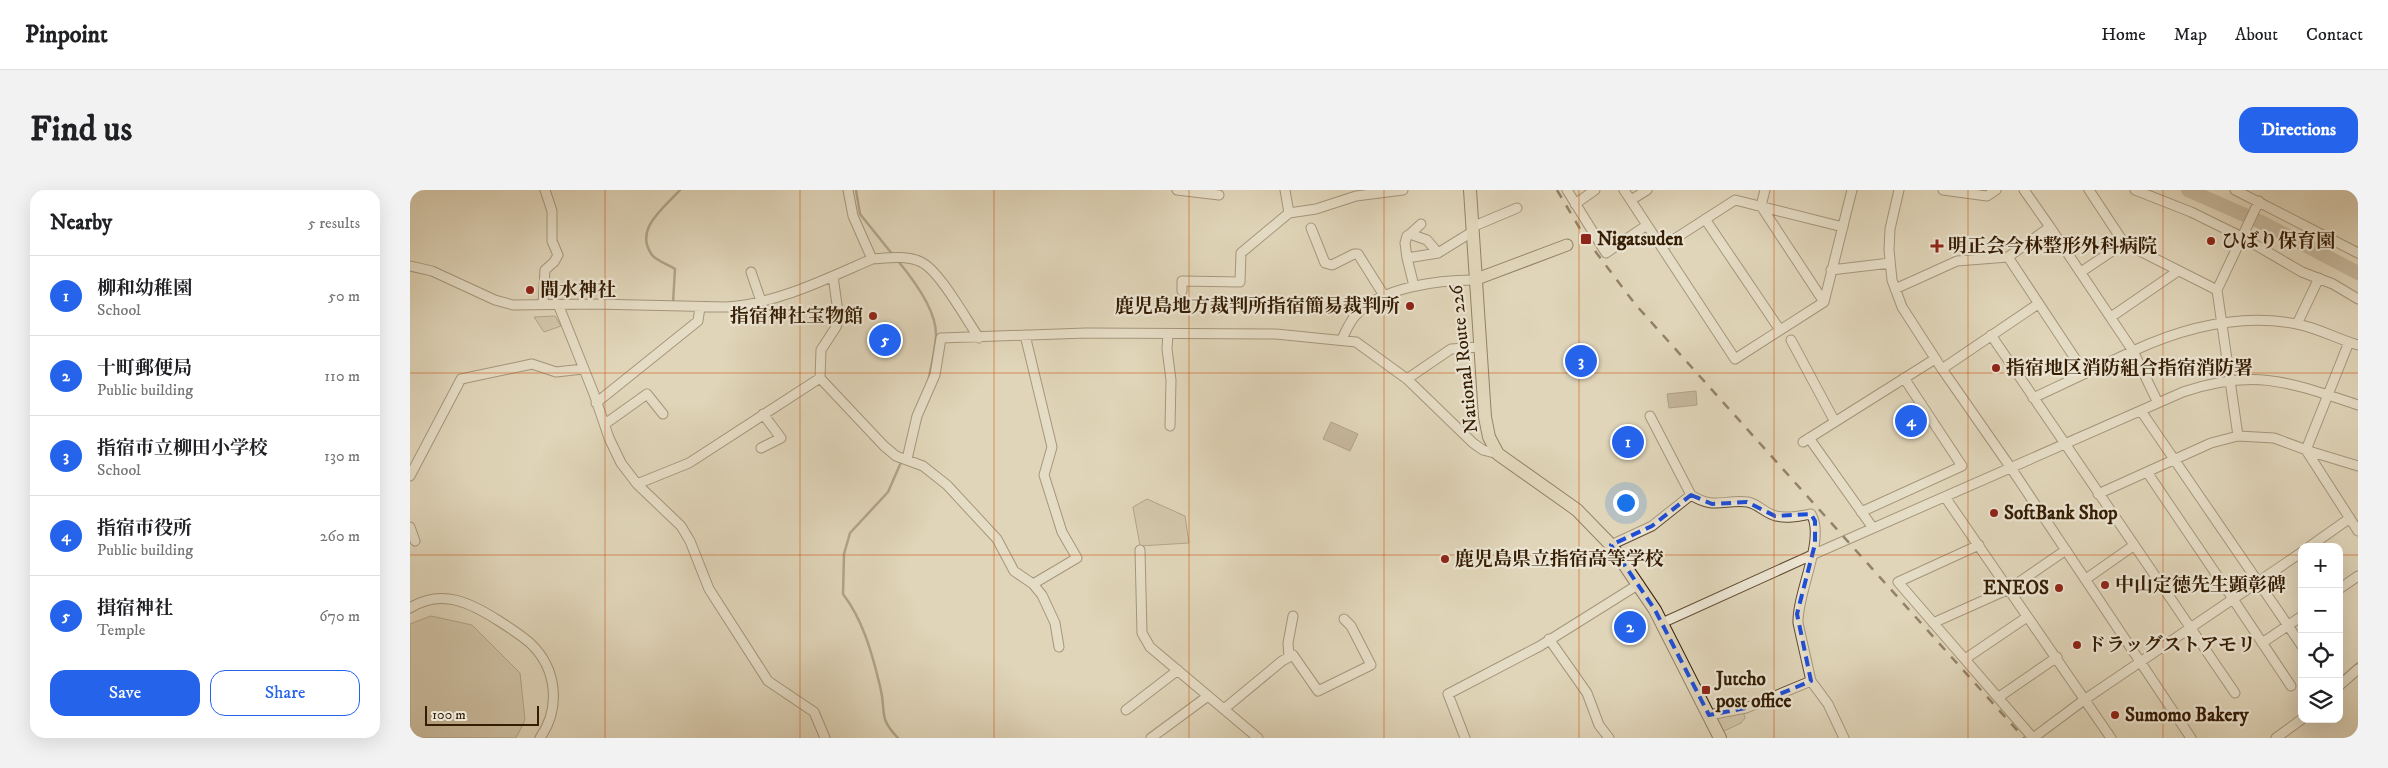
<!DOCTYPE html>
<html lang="en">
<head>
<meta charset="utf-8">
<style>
  :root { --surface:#fff; --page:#f2f2f2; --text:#202124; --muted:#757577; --line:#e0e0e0; --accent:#2563eb }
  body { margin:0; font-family:"IM FELL DW Pica","Noto Serif JP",serif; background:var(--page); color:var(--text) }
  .controls { position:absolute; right:15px; bottom:15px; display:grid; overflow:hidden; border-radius:10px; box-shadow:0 5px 20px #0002 }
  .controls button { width:45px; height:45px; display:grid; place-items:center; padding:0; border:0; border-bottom:1px solid var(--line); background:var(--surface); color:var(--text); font:25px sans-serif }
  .scale { position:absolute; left:15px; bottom:12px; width:114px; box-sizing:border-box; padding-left:5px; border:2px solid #351d04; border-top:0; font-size:14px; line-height:18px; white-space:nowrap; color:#351d04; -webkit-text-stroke:4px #ebe4d2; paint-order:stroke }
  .you { position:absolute; left:1215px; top:312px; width:18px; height:18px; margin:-12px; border:4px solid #fff; border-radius:50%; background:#1a73e8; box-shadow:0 0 0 8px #1a73e833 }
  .badge { display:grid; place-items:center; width:32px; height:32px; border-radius:50%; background:var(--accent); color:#fff; font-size:16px; font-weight:700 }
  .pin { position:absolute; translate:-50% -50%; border:2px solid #fff; box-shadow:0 1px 5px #0006 }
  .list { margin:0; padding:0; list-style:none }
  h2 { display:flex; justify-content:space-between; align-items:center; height:65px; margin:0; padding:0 20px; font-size:21px }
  h2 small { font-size:16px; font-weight:400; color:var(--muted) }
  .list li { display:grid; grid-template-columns:32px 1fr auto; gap:15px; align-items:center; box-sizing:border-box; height:80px; padding:0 20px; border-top:1px solid var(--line) }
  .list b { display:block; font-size:19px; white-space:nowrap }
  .list p { margin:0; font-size:16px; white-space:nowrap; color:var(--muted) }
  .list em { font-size:16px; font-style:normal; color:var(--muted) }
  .actions { display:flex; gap:10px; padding:15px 20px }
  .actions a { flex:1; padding:11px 0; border:1px solid var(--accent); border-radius:15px; text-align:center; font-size:18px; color:var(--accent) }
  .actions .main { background:var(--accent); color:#fff }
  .icon { flex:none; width:28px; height:28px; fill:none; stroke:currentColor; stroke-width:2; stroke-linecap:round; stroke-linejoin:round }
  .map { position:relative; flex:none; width:1948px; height:548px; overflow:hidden; border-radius:15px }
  header { display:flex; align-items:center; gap:30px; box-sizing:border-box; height:70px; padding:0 25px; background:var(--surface); border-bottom:1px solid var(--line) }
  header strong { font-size:24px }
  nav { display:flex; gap:28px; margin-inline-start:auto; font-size:18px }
  .intro { display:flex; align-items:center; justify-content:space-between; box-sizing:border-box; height:120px; padding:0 30px }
  h1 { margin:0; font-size:35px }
  .button { padding:12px 22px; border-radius:15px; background:var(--accent); color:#fff; font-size:18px; font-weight:700 }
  main { display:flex; gap:30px; padding:0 30px }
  aside { flex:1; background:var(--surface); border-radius:15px; box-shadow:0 5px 20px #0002 }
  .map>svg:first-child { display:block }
</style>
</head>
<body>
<header>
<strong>Pinpoint</strong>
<nav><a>Home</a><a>Map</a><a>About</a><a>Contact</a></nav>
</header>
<div class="intro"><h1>Find us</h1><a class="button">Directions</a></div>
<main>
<aside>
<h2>Nearby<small>5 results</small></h2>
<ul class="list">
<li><span class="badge">1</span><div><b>柳和幼稚園</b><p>School</p></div><em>50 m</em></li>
<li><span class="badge">2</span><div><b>十町郵便局</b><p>Public building</p></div><em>110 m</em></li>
<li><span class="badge">3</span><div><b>指宿市立柳田小学校</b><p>School</p></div><em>130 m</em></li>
<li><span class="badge">4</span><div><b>指宿市役所</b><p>Public building</p></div><em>260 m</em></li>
<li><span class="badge">5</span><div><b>揖宿神社</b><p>Temple</p></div><em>670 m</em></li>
</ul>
<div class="actions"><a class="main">Save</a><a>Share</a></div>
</aside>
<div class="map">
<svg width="1948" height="548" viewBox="0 0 1948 548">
  <rect width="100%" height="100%" fill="#e0d5b9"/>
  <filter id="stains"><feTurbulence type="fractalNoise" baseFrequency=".004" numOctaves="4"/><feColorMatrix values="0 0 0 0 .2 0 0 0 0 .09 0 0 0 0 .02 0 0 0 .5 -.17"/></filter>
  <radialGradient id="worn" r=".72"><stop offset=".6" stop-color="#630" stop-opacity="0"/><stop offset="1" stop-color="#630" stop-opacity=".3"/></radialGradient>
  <path fill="#c3b69a" stroke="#7c6a4f" d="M145 126 151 136 134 142 124 127Z
    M737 309 775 326 779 353 730 356 723 317Z
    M21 426 62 435 110 483 115 530 106 548H0V434Z
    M1333 521 1335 528 1331 533 1312 542 1305 527Z"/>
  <path fill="#a6967b" stroke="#79664b" d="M1286 201 1287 215 1259 218 1257 204Z
    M921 232 948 244 940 261 913 249Z"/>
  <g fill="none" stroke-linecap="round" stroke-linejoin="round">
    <path stroke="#79664b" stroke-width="2.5" d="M446 0 450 24 483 65
      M488 71C503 89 527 121 526 146 525 161 521 177 518 192
      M263 113 265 79C259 75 247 71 242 65 223 39 255 17 270 0
      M507 217 512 206
      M1929 490 1948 473
      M488 548C467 526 477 523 470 496 462 463 453 430 433 404L434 364 440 343 478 302 492 270"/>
    <path stroke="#a6967b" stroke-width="14" d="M1778 0 1853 33 1948 83"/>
    <g stroke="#604b31" stroke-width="11">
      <path id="minor" d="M438 0 443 26 462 69C478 68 497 65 511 72 529 80 556 129 569 148
        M767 0 809 5
        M875 0 879 23
        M1157 0 1196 63 1237 35
        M1214 0 1325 169 1414 112 1442 0
        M1355 0 1351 16 1414 112
        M1489 0 1480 39 1479 60 1482 90 1492 117 1532 179 1601 278 1781 548
        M1533 0 1577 6 1586 0
        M1679 0 1714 53 1807 100
        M1725 0 1781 22 1832 47 1892 82 1923 94 1948 109
        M1825 0 1948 63
        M1221 10 1237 0
        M1165 14 1185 0
        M1295 29 1370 140
        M1062 37 1107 18
        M1640 37 1723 161C1775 137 1830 123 1887 134 1908 138 1927 149 1948 155
        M901 38 915 73 922 75 944 64H948L975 107
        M1000 44 1011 34
        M1252 57 1325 10 1433 37
        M1598 67 1640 37 1614 0
        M997 68 995 53 997 46 1000 44 1017 50 1028 63
        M0 76 22 81 85 110 103 115 184 114 316 117C366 114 416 89 462 69
        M1421 80 1480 73
        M341 82 351 111
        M1671 82 1714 53
        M423 86 429 129 426 137 411 160 410 188 474 256 486 266 513 276 537 295 587 349 604 381 623 394 632 405 645 433 649 457
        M1004 96 997 68 1028 63 1062 42
        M1485 99 1547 71 1598 67 1674 182
        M772 101V91L830 92 831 63 879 23 906 19 946 6 993 0
        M133 114 135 80 144 72 148 65 142 51V21L135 0
        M148 114 184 204 199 248 211 273 227 294 271 336 280 351 299 399 358 491 404 522 415 548
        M1701 127 1768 81
        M1887 134 1909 88
        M758 144 757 159 761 190 760 236
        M615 145 642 257 634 285 652 342 667 368 623 394
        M1581 145 1825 503
        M932 149C936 141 939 133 945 126 970 97 1029 90 1064 90
        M1381 150 1425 232
        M1939 152 1896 260 1948 341
        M1532 179 1628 114
        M997 189 1041 159 1069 157
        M1623 208 1723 161 1748 213
        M186 213 288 131 290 117
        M1731 221 1892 456
        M1240 226 1281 305C1304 320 1314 309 1338 312 1348 314 1356 324 1366 326 1377 329 1390 326 1401 324 1416 349 1387 402 1388 433L1401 491 1418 514 1434 548
        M195 234 237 204 253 224
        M1828 246 1807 100 1849 11
        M1399 248 1463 338
        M1393 252 1525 169
        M351 258 371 248 353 224
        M497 269 507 226 525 185 531 148 676 143 866 144 946 152 997 189 1063 253 1073 260 1088 264
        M0 286 51 189 122 174 146 182 173 179
        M227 294 279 273 410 188
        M1688 304 1801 253 1828 246 1864 248 1902 262 1948 276
        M1535 307 1701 548
        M1451 322 1552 276 1494 188
        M0 337 5 351
        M1201 355 1242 336 1281 305
        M1569 355 1488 392 1623 548
        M1899 357 1940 328
        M730 360 732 443 740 457 848 548
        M1676 389 1723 356
        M1929 399 1948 386
        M0 418C32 398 61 413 89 431 100 438 111 445 120 453 147 478 151 518 130 548
        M1252 433 1402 365 1773 202C1845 178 1879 192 1948 215
        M1523 433 1599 399 1656 360
        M1139 449 1177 503 1189 535 1199 548
        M1852 453 1892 426
        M879 467 878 453 883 426
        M1555 469 1617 427
        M1881 496 1823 409 1892 362
        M1929 496 1948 479
        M1589 507 1647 467
        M814 519 872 471 883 465 908 501 961 475 941 436 934 429
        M716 520 768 480
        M1299 525 1336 518 1401 491
        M741 548 798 506
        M1055 548 1038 504 1130 456 1229 394
        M1623 548 1674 510 1823 409 1737 282
        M1866 548 1892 529"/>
    </g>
    <g stroke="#351d04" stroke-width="13">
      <path id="major" d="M1064 90 1157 55"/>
    </g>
    <g stroke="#351d04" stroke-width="14">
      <path id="highway" d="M1060 0 1075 227 1079 247 1088 264 1167 320 1201 355 1245 420 1310 548"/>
    </g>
    <use href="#minor" stroke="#ebe4d2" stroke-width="9"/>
    <use href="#major" stroke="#e0d5b9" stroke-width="11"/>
    <use href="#highway" stroke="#e0d5b9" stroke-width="12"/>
    <path stroke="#351d04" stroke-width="2.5" stroke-dasharray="9 9" stroke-linecap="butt" d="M1147 0 1176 49 1225 114 1614 548"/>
  </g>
  <path d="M0 0H1948V548H0ZM1281 305 1302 314 1337 312 1365 326 1401 324 1405 331V354L1387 424 1401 491 1336 518 1299 525 1245 420 1201 355 1242 336Z" fill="#e0d5b9" fill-opacity=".55" fill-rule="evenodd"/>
  <path fill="none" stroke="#1d4ed8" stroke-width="4" stroke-dasharray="10 6" stroke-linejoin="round" d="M1281 305 1302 314 1337 312 1365 326 1401 324 1405 331V354L1387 424 1401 491 1336 518 1299 525 1245 420 1201 355 1242 336Z"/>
  <path fill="none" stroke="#cd500b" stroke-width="1" stroke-opacity="0.55" d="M195 0V548M390 0V548M584 0V548M779 0V548M974 0V548M1169 0V548M1364 0V548M1558 0V548M1753 0V548M0 183H1948M0 365H1892M1929 365H1948"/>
  <g fill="#8f2418" stroke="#ebe4d2" stroke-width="2">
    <rect x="1170" y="43" width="12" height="12" rx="2.5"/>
    <circle cx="1801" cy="51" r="5"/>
    <path d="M1524.5 48.5h5v5h5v5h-5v5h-5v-5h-5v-5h5z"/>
    <circle cx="120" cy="100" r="5"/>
    <circle cx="1000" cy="116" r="5"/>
    <circle cx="463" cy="126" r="5"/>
    <circle cx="1586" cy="178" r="5"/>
    <circle cx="1584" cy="323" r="5"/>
    <circle cx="1035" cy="369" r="5"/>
    <circle cx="1695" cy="395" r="5"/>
    <circle cx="1649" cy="398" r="5"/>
    <circle cx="1667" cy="455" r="5"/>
    <rect x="1291" y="495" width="10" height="10" rx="2.5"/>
    <circle cx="1705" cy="525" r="5"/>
  </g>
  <g text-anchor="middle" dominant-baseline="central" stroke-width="4.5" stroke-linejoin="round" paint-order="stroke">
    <g font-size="19" font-weight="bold" fill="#351d04" stroke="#ebe4d2" text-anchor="start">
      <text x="1187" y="49">Nigatsuden</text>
      <text x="1811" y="51">ひばり保育園</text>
      <text x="1538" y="56">明正会今林整形外科病院</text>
      <text x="130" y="100">間水神社</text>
      <text x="990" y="116" text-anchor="end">鹿児島地方裁判所指宿簡易裁判所</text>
      <text x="453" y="126" text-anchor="end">指宿神社宝物館</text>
      <text x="1596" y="178">指宿地区消防組合指宿消防署</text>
      <text x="1594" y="323">SoftBank Shop</text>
      <text x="1045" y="369">鹿児島県立指宿高等学校</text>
      <text x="1705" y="395">中山定徳先生顕彰碑</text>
      <text x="1639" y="398" text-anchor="end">ENEOS</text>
      <text x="1677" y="455">ドラッグストアモリ</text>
      <text x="1306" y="489">Jutcho<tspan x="1306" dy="22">post office</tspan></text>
      <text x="1715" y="525">Sumomo Bakery</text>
    </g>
    <g font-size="19" fill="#351d04" stroke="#ebe4d2">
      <text transform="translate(1054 169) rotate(-96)">National Route 226</text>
    </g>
  </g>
  <rect width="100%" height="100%" filter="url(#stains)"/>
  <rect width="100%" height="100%" fill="url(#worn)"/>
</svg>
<div class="controls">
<button>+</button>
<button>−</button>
<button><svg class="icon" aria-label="locate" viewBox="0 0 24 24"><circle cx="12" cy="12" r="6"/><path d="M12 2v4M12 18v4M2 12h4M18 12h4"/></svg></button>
<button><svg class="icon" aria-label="layers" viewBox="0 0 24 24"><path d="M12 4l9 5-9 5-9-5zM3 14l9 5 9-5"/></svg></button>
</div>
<div class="scale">100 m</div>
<div class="you"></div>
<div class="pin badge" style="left:1218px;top:252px">1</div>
<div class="pin badge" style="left:1220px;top:437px">2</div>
<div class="pin badge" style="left:1171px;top:171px">3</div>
<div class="pin badge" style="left:1501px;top:231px">4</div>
<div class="pin badge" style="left:475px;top:150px">5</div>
</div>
</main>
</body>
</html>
